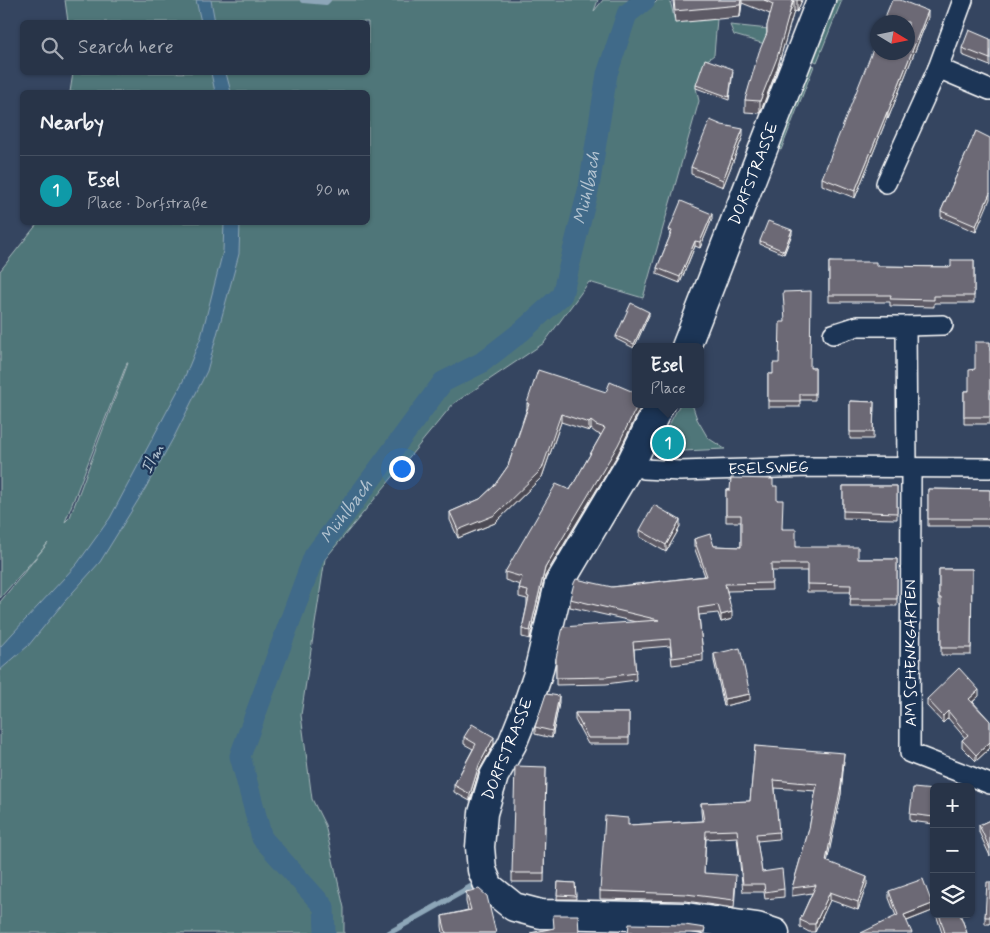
<!DOCTYPE html>
<html lang="en">
<head>
<meta charset="utf-8">
<style>
  :root { --surface:#283448; --page:#303c4f; --text:#f1f3f6; --muted:#a5aab4; --line:#444f60; --accent:#8c9099 }
  body { margin:0; font-family:Mynerve,sans-serif; background:var(--page); color:var(--text) }
  .controls { position:absolute; right:15px; bottom:15px; display:grid; overflow:hidden; border-radius:8px; box-shadow:0 1px 4px #0004 }
  .controls button { width:45px; height:45px; display:grid; place-items:center; padding:0; border:0; border-bottom:1px solid var(--line); background:var(--surface); color:var(--text); font:25px sans-serif }
  .compass { position:absolute; left:870px; top:15px; width:45px; height:45px; border-radius:50%; background:var(--surface); box-shadow:0 1px 4px #0004; rotate:100deg }
  .you { position:absolute; left:401px; top:468px; width:18px; height:18px; margin:-12px; border:4px solid #fff; border-radius:50%; background:#1a73e8; box-shadow:0 0 0 8px #1a73e833 }
  .badge { display:grid; place-items:center; width:32px; height:32px; border-radius:50%; background:var(--accent); color:#fff; font-size:16px; font-weight:700 }
  .pin { position:absolute; translate:-50% -50%; border:2px solid #fff; box-shadow:0 1px 5px #0006 }
  .popup { position:absolute; left:632px; top:343px; width:72px; height:65px; box-sizing:border-box; display:grid; place-content:center; border-radius:8px; background:var(--surface); filter:drop-shadow(0 1px 4px #0005); font-size:16px; white-space:nowrap; color:var(--muted) }
  .popup b { font-size:19px; color:var(--text) }
  .popup::after { content:''; position:absolute; left:50%; top:100%; margin-left:-10px; border:10px solid transparent; border-top-color:var(--surface) }
  .list { margin:0; padding:0; list-style:none }
  h2 { display:flex; justify-content:space-between; align-items:center; height:65px; margin:0; padding:0 20px; font-size:21px }
  h2 small { font-size:16px; font-weight:400; color:var(--muted) }
  .list li { display:grid; grid-template-columns:32px 1fr auto; gap:15px; align-items:center; box-sizing:border-box; height:70px; padding:0 20px; border-top:1px solid var(--line) }
  .list b { display:block; font-size:19px; white-space:nowrap }
  .list p { margin:0; font-size:16px; white-space:nowrap; color:var(--muted) }
  .list em { font-size:16px; font-style:normal; color:var(--muted) }
  .icon { flex:none; width:28px; height:28px; fill:none; stroke:currentColor; stroke-width:2; stroke-linecap:round; stroke-linejoin:round }
  .map { position:relative; flex:none; width:990px; height:933px; overflow:hidden }
  .search { position:absolute; background:var(--surface); box-shadow:0 1px 4px #0004; left:20px; top:20px; width:350px; height:55px; display:flex; align-items:center; gap:12px; box-sizing:border-box; padding:0 18px; border-radius:8px; color:var(--muted); font-size:19px }
  .panel { position:absolute; background:var(--surface); box-shadow:0 1px 4px #0004; left:20px; top:90px; width:350px; height:135px; border-radius:8px }
  .map>svg:first-child { display:block }
</style>
</head>
<body>
<div class="map">
<svg width="990" height="933" viewBox="0 0 990 933">
  <rect width="100%" height="100%" fill="#354560"/>
  <filter id="ink" filterUnits="userSpaceOnUse"><feTurbulence type="fractalNoise" baseFrequency=".02" numOctaves="2"/><feDisplacementMap in="SourceGraphic" scale="10" xChannelSelector="R" yChannelSelector="G"/><feConvolveMatrix kernelMatrix="1 2 1 2 8 2 1 2 1" color-interpolation-filters="sRGB"/></filter>
  <g filter="url(#ink)">
    <path fill="#507679" stroke="#a8babc" fill-rule="evenodd" d="M65 0H598L594 11 603 0H651L654 4 658 0H670L675 22 717 19 714 55 705 62 696 88 699 101 643 298 589 282 544 343 453 404 325 559 301 715 312 799 325 825 344 908V933H0V602L48 543 0 598V271L38 223 368 222V92H70L73 73 368 72V22H68ZM128 363 70 517 65 522 127 363Z
      M832 0H842L817 62 809 58Z
      M730 25 769 29 765 44 734 35Z
      M806 63 814 66 781 150 773 147Z
      M680 404H692L697 419 708 438 725 449 663 452 660 448 661 440Z"/>
    <path fill="#416a89" stroke="#8da6b8" d="M196 0H211L215 22H201Z
      M211 73H226L231 92H215Z
      M224 223H240L239 254 207 371 175 435 145 489 100 562 65 601 28 646 0 670V647L77 564 110 518 183 381 201 337 223 251Z"/>
    <g fill="none" stroke-linecap="round" stroke-linejoin="round">
      <path stroke="#8da6b8" stroke-width="6" d="M303 0 326 2 328 0
        M389 933 474 885"/>
      <path stroke="#416a89" stroke-width="21" id="s1" d="M325 933 324 907 262 838 240 756 314 556 443 382 481 363 522 331 562 295 589 187 607 74 627 14 645 0"/>
      <g stroke="#fff" stroke-width="22">
        <g id="street">
          <path d="M963 0 938 68 990 90"/>
          <path d="M886 183 938 68"/>
          <path d="M906 326 943 325"/>
          <path d="M833 334 858 326H906L907 468"/>
          <path id="s2" d="M632 461 644 469 680 471 809 467 990 468"/>
          <path d="M911 468 910 753 990 784"/>
        </g>
      </g>
      <g stroke="#fff" stroke-width="31">
        <g id="secondary">
          <path id="s3" d="M686 347 821 0"/>
          <path d="M660 404 632 461 559 584 537 677 526 709 512 744 494 776 483 813 480 847 482 870 489 887 514 907 541 914 686 917 757 927 775 933"/>
        </g>
      </g>
      <use href="#street" stroke="#1d3557" stroke-width="19"/>
      <use href="#secondary" stroke="#1d3557" stroke-width="28"/>
    </g>
    <path fill="#5d5a65" stroke="#fff" d="M673 0H802L797 12 794 11 777 69 760 113 745 112V100L767 34V26L770 14 742 3 740 17 675 23Z
      M928 18 888 119 887 118 855 198 822 185V178Z
      M990 39V66L962 55V48Z
      M733 72 729 100 696 88V85Z
      M976 131V232L941 217V211Z
      M743 136 723 187 691 174V167Z
      M712 219 700 248 695 246 680 283 657 274V268L670 236 669 230Z
      M792 234 784 254 760 244V241Z
      M974 260V303H934V307L890 306V302H829V262L876 266 951 267Z
      M649 315 634 348 616 339V336Z
      M990 342V424H964V391H969L975 369Z
      M810 368H815V400H800V407H768V374H773Z
      M850 401 874 402 873 439H850Z
      M527 403 642 404 618 454 545 576 530 639 522 637V629L527 605V599L519 597V589L520 585 505 580V572L570 490 601 435 596 433 591 429 589 431 561 422 542 477 495 523 458 538 450 520V512L480 499 494 486 508 466 527 408Z
      M773 486 777 500 782 529 796 547 858 559H897V606H850L851 592H807V571H771L772 590 727 591 732 619 721 622 718 613 699 615 703 654V661L672 665 670 646 634 649 636 680 606 684 556 685V658L636 622 570 607V599L612 587 705 576 694 547V539L714 546 741 547V522H726V490Z
      M843 486H897V519L843 518Z
      M928 489 990 490V526H928Z
      M680 527 666 552 640 537V530Z
      M939 569H972L971 655H941V605H939Z
      M714 654 750 700 724 706 714 661Z
      M979 696 973 702 990 721V748L976 761 962 747V740L965 738 948 718 943 723 927 706V699Z
      M559 703 552 738 535 734V727Z
      M575 713H629V744H588L575 720Z
      M464 737 494 744 479 771 470 801 454 792V785L473 749 464 744Z
      M755 746 844 761 841 794 827 861 867 884 858 910 830 900 815 932H809L800 927V920L812 893 792 896V888L809 829 816 791 775 788 779 839 757 841 762 872 784 889V897L765 899 764 892H743L737 837 706 839 704 873 736 882 734 908 686 901 600 899V891L628 825 702 821 701 811V803L750 801Z
      M546 767 544 882H512V873Z
      M934 790V824L910 821V814Z
      M990 820V856L979 832V825Z
      M558 882 575 883 576 899H557Z
      M990 882V924H985V917Z
      M889 891 932 911 907 921 896 916 889 898Z
      M466 892 496 933H443L442 926V916L468 910 466 902Z
      M936 914H960L967 933H942Z"/>
    <path fill="#4c4a52" stroke="#fff" d="M741 0H742V3L740 17Z
      M794 0V11L777 69 760 113V101Z
      M797 0H802L797 12Z
      M928 11V18L888 119V112Z
      M887 112V118L855 198V191Z
      M743 129V136L723 187V180Z
      M990 193V199L976 232V226Z
      M712 214V219L700 248V242Z
      M792 230V234L784 254V251Z
      M695 241V246L680 283V277Z
      M649 312V315L634 348V344Z
      M638 404H642L618 454 545 576 530 639V631L545 568Z
      M561 414V422L542 477 495 523 458 538V530Z
      M591 421V429L589 431V423Z
      M680 520V527L666 552V545Z
      M732 612V619L721 622V615Z
      M979 690V696L969 705V699Z
      M750 694V700L724 706V699Z
      M559 696V703L552 738V731Z
      M948 711V718L943 723V716Z
      M494 737V744L479 771 470 801V794L479 765Z
      M990 742V748L976 761V755Z
      M844 753 841 794 826 868V861Z
      M867 877V884L858 910V902Z
      M830 892V900L815 932V924Z
      M932 904V911L904 922V915Z"/>
    <path fill="#6c6975" stroke="#fff" d="M674 0H741L740 5 675 11Z
      M764 0H793L777 58 760 101 745 100 759 52 767 33V26L773 4Z
      M892 0H900L928 11 888 112H887L855 191 822 178 878 37V52H908V22H883Z
      M969 30 990 39V59L962 48Z
      M705 59 733 69 729 97 696 85Z
      M710 120 722 125 743 129 723 180 691 167Z
      M976 131 990 138V193L976 226 941 211Z
      M681 201 712 214 700 242 695 241 680 277 657 268 672 231 669 230Z
      M768 221 792 230 784 251 760 241Z
      M951 260H974V296H934V300L890 299 891 295H829V262H876V266L951 267Z
      M811 291 810 368H815V394H800V401H768V374H773V363H779L780 322H785L783 292Z
      M631 303 649 312 634 344 616 336Z
      M975 342H990V417H964V391H969V370L975 369Z
      M538 370 606 392 610 382 636 393V404H638L618 445 545 568 530 631 522 629 529 597 527 596 528 591 519 589 522 577 505 572 556 484 570 490 605 428 596 425 591 421 589 423 561 414 542 469 495 515 458 530 450 512 480 499 494 486 508 466 529 404 527 403Z
      M850 401 874 402 873 432H850Z
      M731 478 773 479V486H777V500H783L782 529H796V547H858V559H897V599H850L851 585 807 584V564H771L772 583 725 584 732 612 721 615 718 605 698 608 703 654 672 658 670 639 633 642 636 673 606 677 556 678V658L563 627 659 620 570 599 574 583 576 579 612 587 707 576 694 539 710 534 714 546 741 547V515H726V490H730Z
      M843 486H897V513L843 511Z
      M928 489 990 490V519H928Z
      M654 505 680 520 666 545 640 530Z
      M939 569H972L971 648H941V598H939Z
      M740 648 750 694 724 699 714 654Z
      M959 668 979 690 969 699 990 721V742L976 755 962 740 968 735 948 711 943 716 927 699Z
      M546 694 559 696 552 731 535 727Z
      M575 713H629V738H588Z
      M472 724 494 737 479 765 470 794 454 785 476 744 464 737Z
      M755 746 844 753 841 786 826 861 867 877 858 902 830 892 815 924H809L800 920 816 885 792 888 809 829 817 784 774 780 779 832 756 834 762 872 782 869 784 889 765 892 764 884H743L737 830 706 831 704 873 736 875 734 900 686 894 600 891 605 816 628 818V825L704 821 701 803 750 801Z
      M515 766 546 767 544 873H512Z
      M913 788 934 790V817L910 814Z
      M990 820V849L979 825Z
      M923 879 932 904 904 915 912 933H861L898 915 889 891Z
      M558 882 575 883 576 896 557 895Z
      M987 882H990V917H985Z
      M479 889 487 896 496 933H446L442 916 471 910 466 892Z
      M939 914H960L967 933H945Z
      M553 915H578L579 933H530L554 928Z
      M629 924 685 925 705 928 704 933H628Z"/>
  </g>
  <g text-anchor="middle" dominant-baseline="central" stroke-width="4.5" stroke-linejoin="round" paint-order="stroke">
    <g font-size="16" fill="#fff" stroke="#1d3557">
      <text stroke="none"><textPath href="#s3" startOffset="186">DORFSTRASSE</textPath></text>
      <text stroke="none"><textPath href="#s2" startOffset="139">ESELSWEG</textPath></text>
      <text transform="translate(911 653) rotate(-90)">AM SCHENKGARTEN</text>
      <text transform="translate(508 749) rotate(-68)">DORFSTRASSE</text>
    </g>
    <g font-size="18" font-style="italic" fill="#b3c3d0" stroke="#1d3557">
      <text stroke="none"><textPath href="#s1" startOffset="892">Mühlbach</textPath></text>
      <text transform="translate(153 459) rotate(-62)">Ilm</text>
      <text stroke="none"><textPath href="#s1" startOffset="472">Mühlbach</textPath></text>
    </g>
  </g>
</svg>
<div class="controls">
<button>+</button>
<button>−</button>
<button><svg class="icon" aria-label="layers" viewBox="0 0 24 24"><path d="M12 4l9 5-9 5-9-5zM3 14l9 5 9-5"/></svg></button>
</div>
<svg class="compass" viewBox="-18 -18 36 36"><path d="M0-13l5 13h-10z" fill="#e53935"/><path d="M0 13l5-13h-10z" fill="#a5aab4"/></svg>
<div class="you"></div>
<div class="pin badge" style="left:668px;top:443px;background:#0f9aa8">1</div>
<div class="popup"><b>Esel</b>Place</div>
<div class="search"><svg class="icon" aria-label="search" viewBox="0 0 24 24"><circle cx="10" cy="10" r="6"/><path d="M15 15l6 6"/></svg>Search here</div>
<section class="panel">
<h2>Nearby<small></small></h2>
<ul class="list">
<li><span class="badge" style="background:#0f9aa8">1</span><div><b>Esel</b><p>Place · Dorfstraße</p></div><em>90 m</em></li>
</ul>
</section>
</div>
</body>
</html>
